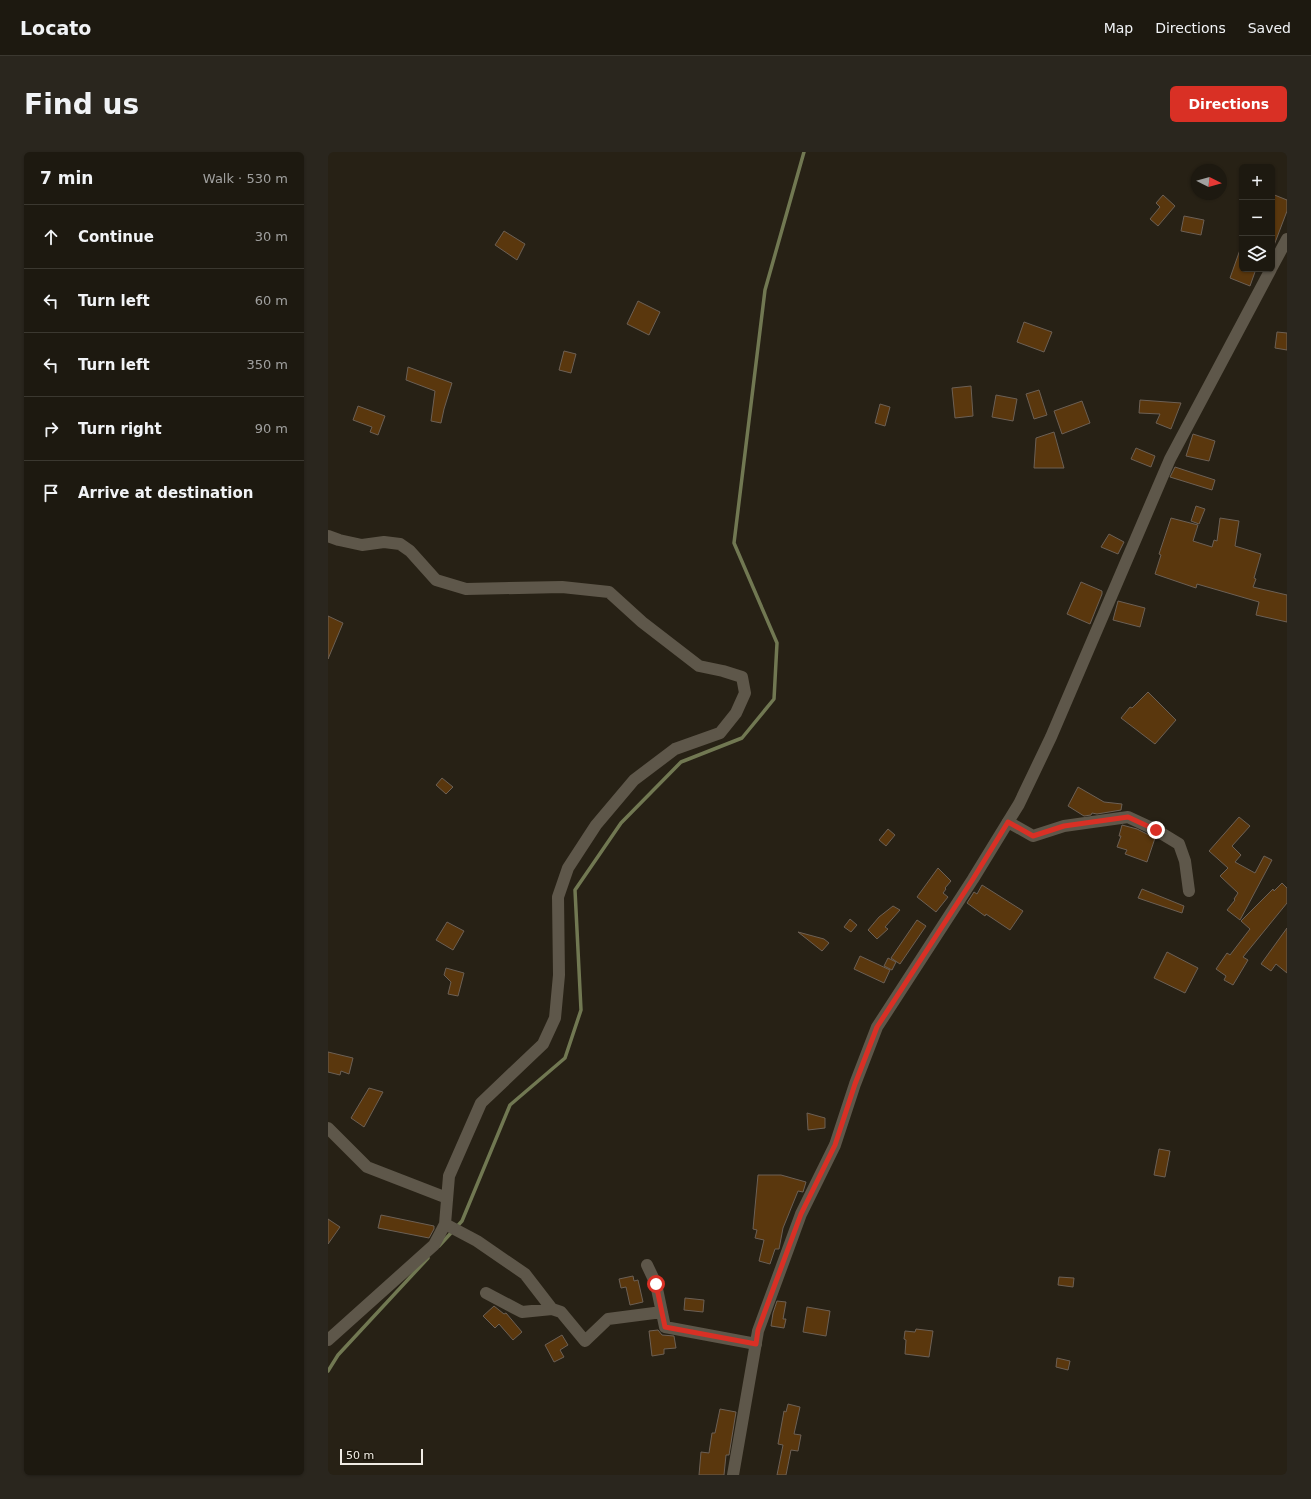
<!DOCTYPE html>
<html lang="en">
<head>
<meta charset="utf-8">
<style>
  :root { --surface:#1d1910; --page:#2a261e; --text:#f1f3f6; --muted:#a0a09f; --line:#3b3830; --accent:#d93025 }
  body { margin:0; font-family:"DejaVu Sans",sans-serif; background:var(--page); color:var(--text) }
  .controls { position:absolute; right:12px; top:12px; display:grid; overflow:hidden; border-radius:6px; box-shadow:0 1px 3px #0004 }
  .controls button { width:36px; height:36px; display:grid; place-items:center; padding:0; border:0; border-bottom:1px solid var(--line); background:var(--surface); color:var(--text); font:20px sans-serif }
  .compass { position:absolute; left:863px; top:12px; width:36px; height:36px; border-radius:50%; background:var(--surface); box-shadow:0 1px 3px #0004; rotate:96deg }
  .scale { position:absolute; left:12px; bottom:10px; width:83px; box-sizing:border-box; padding-left:4px; border:2px solid #f0ece4; border-top:0; font-size:11px; line-height:14px; white-space:nowrap; color:#f0ece4; -webkit-text-stroke:3px #1d180c; paint-order:stroke }
  .stop { position:absolute; width:12px; height:12px; margin:-9px; border:3px solid #d93025; border-radius:50%; background:#fff }
  .stop.end { background:#d93025; border-color:#fff; box-shadow:0 1px 4px #0008 }
  .list { margin:0; padding:0; list-style:none }
  h2 { display:flex; justify-content:space-between; align-items:center; height:52px; margin:0; padding:0 16px; font-size:17px }
  h2 small { font-size:13px; font-weight:400; color:var(--muted) }
  .list li { display:grid; grid-template-columns:26px 1fr auto; gap:12px; align-items:center; box-sizing:border-box; height:64px; padding:0 16px; border-top:1px solid var(--line) }
  .list b { display:block; font-size:15px; white-space:nowrap }
  .list em { font-size:13px; font-style:normal; color:var(--muted) }
  .icon { flex:none; width:22px; height:22px; fill:none; stroke:currentColor; stroke-width:2; stroke-linecap:round; stroke-linejoin:round }
  .map { position:relative; flex:none; width:959px; height:1323px; overflow:hidden; border-radius:6px }
  header { display:flex; align-items:center; gap:24px; box-sizing:border-box; height:56px; padding:0 20px; background:var(--surface); border-bottom:1px solid var(--line) }
  header strong { font-size:19px }
  nav { display:flex; gap:22px; margin-inline-start:auto; font-size:14px }
  .intro { display:flex; align-items:center; justify-content:space-between; box-sizing:border-box; height:96px; padding:0 24px }
  h1 { margin:0; font-size:28px }
  .button { padding:10px 18px; border-radius:6px; background:var(--accent); color:#fff; font-size:14px; font-weight:700 }
  main { display:flex; gap:24px; padding:0 24px }
  aside { flex:1; background:var(--surface); border-radius:6px; box-shadow:0 1px 3px #0004 }
  .map>svg:first-child { display:block }
</style>
</head>
<body>
<header>
<strong>Locato</strong>
<nav><a>Map</a><a>Directions</a><a>Saved</a></nav>
</header>
<div class="intro"><h1>Find us</h1><a class="button">Directions</a></div>
<main>
<aside>
<h2>7 min<small>Walk · 530 m</small></h2>
<ul class="list">
<li><svg class="icon" aria-label="ahead" viewBox="0 0 24 24"><path d="M12 20V5M6 11l6-6 6 6"/></svg><div><b>Continue</b></div><em>30 m</em></li>
<li><svg class="icon" aria-label="left" viewBox="0 0 24 24"><path d="M17 20v-9H6M10 6l-5 5 5 5"/></svg><div><b>Turn left</b></div><em>60 m</em></li>
<li><svg class="icon" aria-label="left" viewBox="0 0 24 24"><path d="M17 20v-9H6M10 6l-5 5 5 5"/></svg><div><b>Turn left</b></div><em>350 m</em></li>
<li><svg class="icon" aria-label="right" viewBox="0 0 24 24"><path d="M7 20v-9h11M14 6l5 5-5 5"/></svg><div><b>Turn right</b></div><em>90 m</em></li>
<li><svg class="icon" aria-label="arrive" viewBox="0 0 24 24"><path d="M6 21V4h12l-3 4 3 4H6"/></svg><div><b>Arrive at destination</b></div></li>
</ul>
</aside>
<div class="map">
<svg width="959" height="1323" viewBox="0 0 959 1323">
  <rect width="100%" height="100%" fill="#272115"/>
  <g fill="none" stroke-linecap="round" stroke-linejoin="round">
    <path stroke="#717852" stroke-width="3.5" d="M111 1094 134 1069 182 953 237 906 253 858 247 738 293 671 353 610 414 586 446 547 449 491 406 391 437 138 476 0
      M0 1219 10 1203 100 1106"/>
  </g>
  <path fill="#5a370d" stroke="#6c6055" d="M944 42 959 48V59L945 96Z
    M835 43 847 54 830 74 822 67 832 55 828 51Z
    M856 64 876 68 873 83 853 79Z
    M176 79 197 92 189 108 167 93Z
    M913 95 914 117H928L922 134 902 126Z
    M310 149 332 160 321 183 299 172Z
    M696 170 724 180 716 200 689 190Z
    M949 180 959 181V198L947 196Z
    M236 199 248 202 243 221 231 218Z
    M80 215 124 231 116 257 113 271 103 269 107 239 78 228Z
    M643 234 645 264 627 266 624 236Z
    M711 238 719 263 706 267 698 242Z
    M668 243 689 247 685 269 664 265Z
    M812 248 853 251 843 277 828 271 832 262 811 261Z
    M754 249 762 271 734 282 726 259Z
    M552 252 562 255 557 274 547 271Z
    M30 254 57 264 50 283 42 280 44 275 25 268Z
    M726 280 736 316H706L708 286Z
    M865 282 887 289 881 309 858 304Z
    M808 296 827 304 823 315 803 307Z
    M847 315 887 328 884 338 842 325Z
    M868 354 877 357 871 372 863 369Z
    M843 366 870 373 865 389 884 395 886 388 889 389 892 366 911 369 907 394 933 402 926 426 928 427 925 435 959 443V470L928 463 931 450 869 432 868 436 827 422 833 403 831 402Z
    M781 382 796 390 790 402 773 395Z
    M753 430 774 439V442L762 472 739 462Z
    M790 449 817 456 812 475 785 468Z
    M0 464 15 471 0 507Z
    M820 540 848 568 827 592 793 566 802 555 804 556Z
    M114 626 125 635 118 642 108 633Z
    M750 635 776 650 794 652 793 658 769 662 764 661 763 663 756 664 740 654Z
    M911 665 922 674 904 694 913 703 907 710 927 721 936 704 944 708 912 768 899 758 907 748 906 747 910 741 892 724 900 716 881 699Z
    M794 673 809 677 827 686 819 710 797 702 799 698 789 695 793 684H791Z
    M560 677 567 683 558 694 551 688Z
    M610 716 623 729 617 736 618 737 615 741 620 745 608 760 589 745Z
    M954 731 959 736V751L915 805 920 808 905 833 896 828 898 824 888 817 899 801 902 803 922 777 913 769 945 737 946 739Z
    M654 733 695 759 682 778 658 762 657 764 639 751 646 740 649 742Z
    M814 737 856 754 854 761 810 746Z
    M565 754 572 758 557 775 560 777 549 787 540 778 551 765Z
    M522 767 529 773 523 780 516 775Z
    M589 768 598 774 572 812 563 806Z
    M119 770 136 779 125 798 108 788Z
    M959 776V821L948 812 943 819 933 812Z
    M470 780 496 787 501 791 494 799Z
    M839 800 870 816 857 841 826 826Z
    M532 804 562 818 556 831 526 817Z
    M560 806 568 810 564 818 556 814Z
    M118 816 136 821 130 844 120 842 123 830 116 823Z
    M0 900 25 906 21 922 13 919 12 923 0 920Z
    M41 936 55 940 36 975 23 966Z
    M479 961 497 966V976L480 978Z
    M831 997 842 999 837 1025 826 1023Z
    M430 1023H453L478 1030 475 1040 470 1039 455 1076 451 1097H447L442 1112 431 1109 436 1088 427 1086 429 1078 425 1077Z
    M53 1063 106 1074V1077L101 1086 50 1076Z
    M0 1067 12 1075 0 1092Z
    M305 1124 306 1129 310 1128 315 1150 302 1153 298 1135 293 1136 291 1127Z
    M731 1125 746 1126 745 1135 730 1133Z
    M357 1146 376 1148 375 1160 356 1158Z
    M449 1149 458 1150 455 1167H458L456 1176 443 1174 445 1161Z
    M166 1154 176 1162 178 1161 194 1180 185 1188 171 1172 167 1176 155 1164Z
    M479 1155 502 1159 498 1184 475 1180Z
    M588 1177 605 1179 601 1205 577 1202 578 1188 576 1187 577 1179 587 1180Z
    M330 1178 334 1183 346 1184 348 1196 336 1197V1202L324 1204 321 1179Z
    M234 1183 240 1193 232 1198 236 1205 226 1210 217 1193Z
    M729 1206 742 1209 740 1218 728 1215Z
    M460 1252 472 1255 466 1282 473 1283 470 1299 463 1298 458 1323H449L455 1293 450 1292 456 1259 458 1260Z
    M392 1257 408 1260 401 1303H398L396 1323H371L373 1300 381 1301 384 1281H387Z"/>
  <g fill="none" stroke-linecap="round" stroke-linejoin="round">
    <path stroke="#5e574a" stroke-width="12" d="M0 384 11 388 34 393 56 390 72 392 82 399 108 428 138 437 234 435 281 440 314 470 371 514 395 519 414 525 417 541 408 561 392 581 347 597 306 628 268 673 240 716 230 745 231 823 227 866 215 892 153 951 121 1024 117 1072 106 1093 0 1188
      M680 670 705 684 736 674 800 665 828 678 851 692 857 709 861 739
      M0 976 39 1015 119 1046
      M117 1072 149 1089 197 1122 224 1157
      M319 1113 328 1132 337 1175 428 1192
      M158 1141 194 1160 224 1157 233 1160 257 1189 280 1167 334 1160"/>
    <path stroke="#5e574a" stroke-width="12" d="M944 115 959 87
      M405 1323 430 1179 473 1062 507 993 527 932 549 875 645 727 691 652 723 585 842 307 943 117"/>
  </g>
  <g fill="none" stroke-linecap="round" stroke-linejoin="round">
    <path stroke="#d93025" stroke-width="5" d="M328 1132 337 1175 428 1192 430 1178 473 1062 507 993 527 932 549 875 645 727 680 670 705 684 736 674 800 665 828 678"/>
  </g>
</svg>
<div class="controls">
<button>+</button>
<button>−</button>
<button><svg class="icon" aria-label="layers" viewBox="0 0 24 24"><path d="M12 4l9 5-9 5-9-5zM3 14l9 5 9-5"/></svg></button>
</div>
<svg class="compass" viewBox="-18 -18 36 36"><path d="M0-13l5 13h-10z" fill="#e53935"/><path d="M0 13l5-13h-10z" fill="#a0a09f"/></svg>
<div class="scale">50 m</div>
<div class="stop" style="left:328px;top:1132px"></div>
<div class="stop end" style="left:828px;top:678px"></div>
</div>
</main>
</body>
</html>
